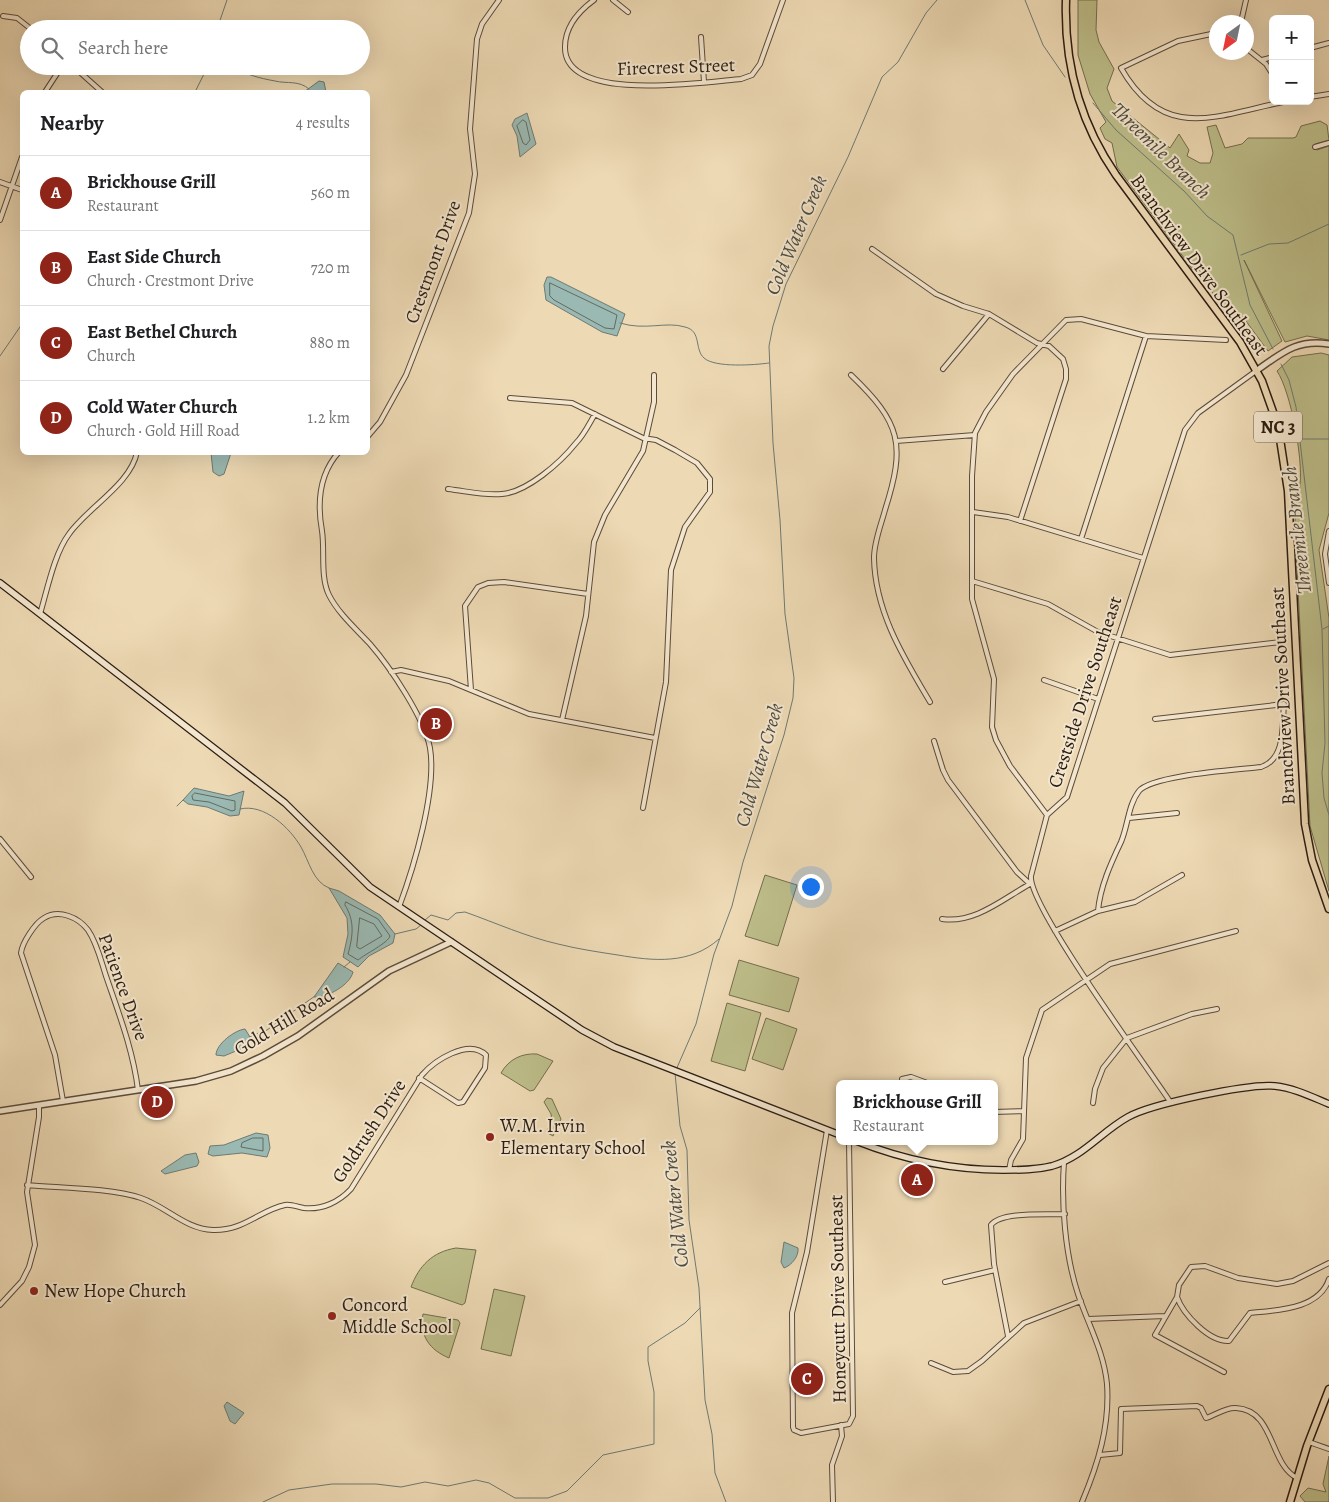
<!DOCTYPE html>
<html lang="en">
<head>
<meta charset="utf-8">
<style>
  :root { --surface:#fff; --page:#f6f6f6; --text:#202124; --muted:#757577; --line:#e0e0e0; --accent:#8f2418 }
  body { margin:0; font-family:Alegreya,serif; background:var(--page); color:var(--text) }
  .controls { position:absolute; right:15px; top:15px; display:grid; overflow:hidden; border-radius:8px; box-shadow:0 5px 20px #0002 }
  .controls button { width:45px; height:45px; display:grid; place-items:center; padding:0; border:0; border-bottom:1px solid var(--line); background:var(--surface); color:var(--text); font:25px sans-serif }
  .compass { position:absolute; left:1209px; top:15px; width:45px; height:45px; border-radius:50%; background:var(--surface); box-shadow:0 5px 20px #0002; rotate:213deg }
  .you { position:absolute; left:810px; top:886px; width:18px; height:18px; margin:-12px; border:4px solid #fff; border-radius:50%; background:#1a73e8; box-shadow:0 0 0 8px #1a73e833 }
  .badge { display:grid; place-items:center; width:32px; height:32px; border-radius:50%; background:var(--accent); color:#fff; font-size:16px; font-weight:700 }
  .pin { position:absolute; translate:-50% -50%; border:2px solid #fff; box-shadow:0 1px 5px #0006 }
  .popup { position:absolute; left:836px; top:1080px; width:162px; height:65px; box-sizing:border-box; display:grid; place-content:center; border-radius:8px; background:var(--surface); filter:drop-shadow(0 1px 4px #0005); font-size:16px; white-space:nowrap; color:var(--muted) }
  .popup b { font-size:19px; color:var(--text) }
  .popup::after { content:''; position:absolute; left:50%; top:100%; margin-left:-10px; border:10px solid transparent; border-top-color:var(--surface) }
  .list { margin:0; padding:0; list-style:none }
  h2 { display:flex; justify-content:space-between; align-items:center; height:65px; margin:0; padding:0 20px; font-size:21px }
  h2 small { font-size:16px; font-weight:400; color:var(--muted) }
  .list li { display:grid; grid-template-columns:32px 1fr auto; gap:15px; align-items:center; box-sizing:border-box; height:75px; padding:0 20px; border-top:1px solid var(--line) }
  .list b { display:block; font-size:19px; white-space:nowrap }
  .list p { margin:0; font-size:16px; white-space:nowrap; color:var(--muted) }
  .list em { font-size:16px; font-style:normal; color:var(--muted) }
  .icon { flex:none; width:28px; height:28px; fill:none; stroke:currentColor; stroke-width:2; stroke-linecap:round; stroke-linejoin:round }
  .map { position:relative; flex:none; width:1329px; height:1502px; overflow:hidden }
  .search { position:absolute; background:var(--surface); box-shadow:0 5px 20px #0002; left:20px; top:20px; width:350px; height:55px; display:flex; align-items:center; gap:12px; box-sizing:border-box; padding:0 18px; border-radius:28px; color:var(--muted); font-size:19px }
  .panel { position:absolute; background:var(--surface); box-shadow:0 5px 20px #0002; left:20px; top:90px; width:350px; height:365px; border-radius:8px }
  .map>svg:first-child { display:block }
</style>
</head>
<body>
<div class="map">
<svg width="1329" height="1502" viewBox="0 0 1329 1502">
  <rect width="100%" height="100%" fill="#edd9b4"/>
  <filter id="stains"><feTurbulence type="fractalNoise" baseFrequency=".004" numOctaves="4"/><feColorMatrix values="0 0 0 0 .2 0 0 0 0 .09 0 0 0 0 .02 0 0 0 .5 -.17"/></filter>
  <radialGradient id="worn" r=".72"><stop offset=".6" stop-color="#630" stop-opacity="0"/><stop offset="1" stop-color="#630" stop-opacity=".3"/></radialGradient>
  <path fill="#bdbe8a" stroke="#746d4e" d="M1078 0H1097L1096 30 1099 42 1114 69 1107 88 1112 101 1170 148 1179 134 1189 150 1187 156 1200 163H1210L1213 153 1207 127 1216 125 1225 148 1242 144 1248 138H1293L1296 137 1301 126 1320 121 1327 125 1329 140 1315 144 1313 147 1317 150 1329 146V340L1307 336 1285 342 1244 260 1282 341 1268 351 1243 317C1226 319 1206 284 1199 269L1193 270 1117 167 1112 143 1105 139 1100 128 1106 122 1090 94 1078 55Z
    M1321 353 1329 355V513L1319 550 1329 618V891L1310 826 1295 530C1295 521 1295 512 1296 503 1297 497 1300 491 1300 484 1303 459 1291 392 1277 371L1292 357Z
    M765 875 797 885 778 946 745 936Z
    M739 960 799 978 789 1012 729 995Z
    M727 1003 761 1013 745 1071 711 1061Z
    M766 1018 797 1029 783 1070 752 1059Z
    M537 1054 553 1061 534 1090 530 1091 501 1073C509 1059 522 1053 537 1054Z
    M547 1098 552 1099 561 1119 553 1136 546 1132 552 1121 551 1114 544 1102Z
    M456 1248 476 1250 465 1303 462 1305 411 1287C419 1266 432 1252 456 1248Z
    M494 1289 525 1296 511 1356 481 1349Z
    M423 1314 458 1320 460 1323 449 1358C430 1350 419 1336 423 1314Z
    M1329 1456V1502H1305L1300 1496 1308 1488 1326 1492 1323 1484Z"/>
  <path fill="#9ab9b2" stroke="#6e7a72" d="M319 81 324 82 326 92H304Z
    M527 113 536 144 520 157 517 136 512 125 515 119Z
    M547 277H551L625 314 617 336 602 332 546 300 544 285Z
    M211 453H231L224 474 219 476 213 472Z
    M194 788 229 796 244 791 239 815 230 816 207 807 188 804 183 800Z
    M329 888 339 891 380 915 395 934 393 943 369 956 358 967 343 957 348 934 347 918Z
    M338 963 353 972C350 985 327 998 314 997Z
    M245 1029 250 1037 248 1046 224 1056 216 1055C216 1044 235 1030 245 1029Z
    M256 1133 268 1135 270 1148 267 1157 242 1153 213 1156 208 1154 210 1146 224 1145Z
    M196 1153 199 1162 197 1166 165 1174 161 1171 185 1155Z
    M784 1242 798 1248C799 1256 792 1265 784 1268L781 1262Z
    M227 1402 244 1413 235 1424 230 1421 224 1406Z"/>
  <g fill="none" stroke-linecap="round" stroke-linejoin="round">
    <path stroke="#626a62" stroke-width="1" d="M523 120 526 122 530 140 526 145 523 143 517 126Z
      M550 283 617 315 614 329 605 328 554 300 550 296Z
      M195 793 235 801V810L232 811 209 802 193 800 192 796Z
      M346 902 378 919 390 936C388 943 365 954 358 960L348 954C353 936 355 921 345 905Z
      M360 918 374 924 382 936 360 949 357 947Z
      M253 1138H263V1151L241 1147 242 1143Z"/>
    <path stroke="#6e7a72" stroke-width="1" d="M1025 0 1043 45 1065 77
      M217 29 227 0
      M233 66C246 75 259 78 275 81 287 84 299 80 309 89
      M195 92 208 66
      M1093 103 1116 130 1184 191 1207 216 1233 235 1250 305 1273 349
      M1241 255 1269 244 1288 243 1329 224
      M620 323C645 331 666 321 685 327 702 331 694 349 704 358 715 368 755 365 769 363
      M0 356 22 324
      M1281 364 1289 380 1296 407 1322 629 1325 743 1322 773 1324 798 1329 815
      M1300 439H1329
      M1323 629 1329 626
      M177 806 183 800
      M240 809C264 803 290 828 301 847 309 861 313 882 329 888
      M425 920 431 915 448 920 456 913 465 912C496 923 527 937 558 944 578 949 598 952 618 955 653 961 690 965 719 939
      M395 934 416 929 421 925
      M344 967 350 962
      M249 1037 267 1030 315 996
      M676 1070 696 1024 714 954 732 906 743 862 784 735 793 698 794 678 785 614 780 520 773 443 769 346 773 326 786 284 848 157 882 77 898 62 926 13 937 0
      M675 1073 680 1126 687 1150 689 1220 699 1288 705 1400 712 1434 715 1473 726 1502
      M263 1502 289 1490 332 1484H376L401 1487 425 1482 448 1486 476 1480 489 1483 515 1498H548L567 1491 603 1455 654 1444V1392L648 1361V1347L685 1323 700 1308"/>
    <g stroke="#5c4b3a" stroke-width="6">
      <path id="minor" d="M594 0C579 11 565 27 565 47 564 104 705 82 741 79L752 75 760 64 783 0
        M613 0 628 12
        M3 16 17 18 31 29
        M1241 22 1246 0
        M1216 33 1178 41 1121 68C1165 145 1219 114 1288 101
        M701 37 704 82
        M1246 48 1266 64 1273 75
        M1310 48 1329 43
        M1262 60 1273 57
        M73 66 102 92
        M45 92 62 66
        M1310 97 1329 94
        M1315 147 1329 143
        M0 182 22 190
        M0 220 22 157
        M872 249 936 294 963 306 989 314 1037 343 1049 346 1063 359 1066 369V379L1020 521
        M943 369 989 314
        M851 375C901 423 906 444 885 510 881 525 874 542 874 558 875 612 904 658 930 702
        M510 398 572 403 643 438 656 440 675 450 697 463 710 479V492L685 527 671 570 666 682 643 808
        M368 436 380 422 406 375 469 213 475 174 470 129 477 39 482 24 499 0
        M896 441 975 435
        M339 452C319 474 317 503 322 531 325 550 320 577 329 595 338 613 356 629 370 644 390 667 425 719 430 748 437 790 414 867 399 907
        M448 489C466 491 484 496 502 494 527 492 560 463 576 443 584 435 589 424 595 414
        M973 512 1008 517 1143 558
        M1329 531 1325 554 1329 583
        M1081 539 1146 336
        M972 581 1048 604 1098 632 1170 655 1281 642
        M40 614C47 591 54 554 69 534 87 508 131 484 137 452
        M391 672 401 670 449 681 529 714 655 738
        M1044 680 1098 699
        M471 690 465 606 478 587 488 583 504 582 588 594
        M562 720 586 616 594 542 605 515 643 451 654 402V375
        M934 741 943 770 948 780 1017 872 1030 884C1004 898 975 924 942 919
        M1047 815 1010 766 996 740 992 727 994 679 972 599V476L975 433 986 412 1013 374 1066 320 1081 319 1146 336 1226 340
        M1129 818 1177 813
        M0 839 31 877
        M1098 911C1100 887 1111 863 1121 842 1128 826 1128 805 1139 791 1152 775 1237 770 1261 767 1286 759 1282 725 1284 704L1155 719
        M1055 931 1098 911 1135 902 1182 875
        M902 1079 911 1077 930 1084
        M63 1101 55 1055 21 953C22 943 35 923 44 918 59 909 78 917 88 930 97 943 101 961 106 976 119 1014 133 1050 138 1090
        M1093 1103 1095 1089 1103 1068 1127 1038 1192 1014 1217 1009
        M1171 1103C1148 1068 1028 906 1031 876L1047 815 1067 797 1185 430 1198 413 1256 371
        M994 1112 1024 1111
        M827 1130 807 1252 792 1313 793 1427 794 1430 801 1433 849 1424 853 1416 849 1141
        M1064 1162C1061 1202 1065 1255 1078 1294 1088 1324 1104 1352 1107 1384 1110 1426 1098 1464 1082 1502
        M1009 1170 1011 1160 1023 1139 1026 1058 1042 1010 1110 964 1236 931
        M27 1185C61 1188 110 1188 141 1198 167 1207 185 1229 213 1230 244 1231 260 1210 285 1205 291 1204 298 1207 304 1208 322 1210 339 1202 351 1189L422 1075C434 1061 468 1038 486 1055L485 1068 463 1102 458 1103 419 1078
        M945 1282 995 1270
        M1177 1297C1183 1314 1209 1342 1229 1341L1250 1313C1276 1310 1319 1310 1329 1279
        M0 1305 22 1281 29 1267 35 1245 27 1192 39 1117V1105
        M1088 1319 1165 1316
        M1008 1336 994 1264 991 1225C1001 1211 1048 1215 1065 1214
        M931 1363 953 1372 968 1371 982 1361 1024 1323 1081 1301
        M1224 1372 1155 1335 1177 1297 1179 1285 1191 1267 1205 1266 1238 1278 1277 1284 1293 1281 1329 1263
        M1309 1442 1329 1449
        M1100 1455 1120 1453 1121 1409 1197 1406 1201 1408 1206 1418C1216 1415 1226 1407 1236 1408 1275 1410 1269 1464 1297 1478
        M833 1502 832 1465 842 1436 841 1425"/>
    </g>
    <g stroke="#5c4b3a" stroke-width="8">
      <path id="tertiary" d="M1256 371C1282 353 1296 339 1329 344
        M0 1111 196 1081 231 1071 263 1056 298 1036 389 971 451 942"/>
    </g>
    <g stroke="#2b1c11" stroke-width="8">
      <path id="secondary" d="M0 583 285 803 370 887 582 1030 614 1047 840 1135
        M856 1141C904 1160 951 1170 1003 1170 1020 1170 1036 1170 1052 1166 1083 1157 1101 1132 1128 1117 1151 1104 1250 1083 1275 1086 1294 1088 1312 1097 1329 1104"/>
    </g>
    <g stroke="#2b1c11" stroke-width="9">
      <path id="primary" d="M1066 0C1064 63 1080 123 1116 175L1240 342 1262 381 1278 426 1288 491 1305 824 1312 860 1329 909
        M1290 1502 1307 1446 1329 1389"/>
    </g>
    <use href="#minor" stroke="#f3e6ce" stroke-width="4"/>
    <use href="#tertiary" stroke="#f3e6ce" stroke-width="5"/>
    <use href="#secondary" stroke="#f3e6ce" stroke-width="5.5"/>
    <use href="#primary" stroke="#edd9b4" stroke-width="6"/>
  </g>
  <g fill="#8f2418" stroke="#f3e6ce" stroke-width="2">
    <circle cx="490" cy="1137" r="5"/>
    <circle cx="34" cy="1291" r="5"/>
    <circle cx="332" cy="1316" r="5"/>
  </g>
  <g text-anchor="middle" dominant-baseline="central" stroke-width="4" stroke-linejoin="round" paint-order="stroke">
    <rect fill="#f3e6ce" stroke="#67594a" stroke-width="1" x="1254" y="411.5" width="48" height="31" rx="4"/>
    <g font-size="18" font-weight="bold" fill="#2b1c11">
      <text x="1278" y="427">NC 3</text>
    </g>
    <g font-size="19" fill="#2b1c11" stroke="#f3e6ce">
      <text transform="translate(676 67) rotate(-2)">Firecrest Street</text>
      <text transform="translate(433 262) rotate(-70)">Crestmont Drive</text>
      <text transform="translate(1199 265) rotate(54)">Branchview Drive Southeast</text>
      <text transform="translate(1085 692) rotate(-72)">Crestside Drive Southeast</text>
      <text transform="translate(1283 696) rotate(-93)">Branchview Drive Southeast</text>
      <text transform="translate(123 987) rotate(70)">Patience Drive</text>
      <text transform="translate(284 1022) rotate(-31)">Gold Hill Road</text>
      <text transform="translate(369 1131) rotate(-57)">Goldrush Drive</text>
      <text transform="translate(838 1299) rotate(-91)">Honeycutt Drive Southeast</text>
    </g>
    <g font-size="19" fill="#2b1c11" stroke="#f3e6ce" text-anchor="start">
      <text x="500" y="1126">W.M. Irvin<tspan x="500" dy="22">Elementary School</tspan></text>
      <text x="44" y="1291">New Hope Church</text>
      <text x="342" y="1305">Concord<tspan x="342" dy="22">Middle School</tspan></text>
    </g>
    <g font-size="20" font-style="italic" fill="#4c4b41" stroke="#f3e6ce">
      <text transform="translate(1161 151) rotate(44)">Threemile Branch</text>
      <text transform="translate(796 235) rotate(-67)">Cold Water Creek</text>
      <text transform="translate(1297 530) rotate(-97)">Threemile Branch</text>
      <text transform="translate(759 765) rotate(-74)">Cold Water Creek</text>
      <text transform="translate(675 1204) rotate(-96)">Cold Water Creek</text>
    </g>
  </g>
  <rect width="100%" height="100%" filter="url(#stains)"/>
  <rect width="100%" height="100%" fill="url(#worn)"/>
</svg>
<div class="controls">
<button>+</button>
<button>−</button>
</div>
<svg class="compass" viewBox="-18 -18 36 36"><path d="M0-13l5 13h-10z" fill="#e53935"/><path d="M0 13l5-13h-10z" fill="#757577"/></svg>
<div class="you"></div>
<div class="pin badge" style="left:917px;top:1180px">A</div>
<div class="popup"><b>Brickhouse Grill</b>Restaurant</div>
<div class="pin badge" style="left:436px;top:724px">B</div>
<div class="pin badge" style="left:807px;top:1379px">C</div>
<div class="pin badge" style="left:157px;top:1102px">D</div>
<div class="search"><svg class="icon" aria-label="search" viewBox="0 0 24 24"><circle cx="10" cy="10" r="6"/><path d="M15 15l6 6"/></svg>Search here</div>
<section class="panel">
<h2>Nearby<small>4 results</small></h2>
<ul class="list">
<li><span class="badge">A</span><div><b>Brickhouse Grill</b><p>Restaurant</p></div><em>560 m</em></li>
<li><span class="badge">B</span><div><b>East Side Church</b><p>Church · Crestmont Drive</p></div><em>720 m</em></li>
<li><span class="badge">C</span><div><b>East Bethel Church</b><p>Church</p></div><em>880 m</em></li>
<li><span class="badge">D</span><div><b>Cold Water Church</b><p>Church · Gold Hill Road</p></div><em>1.2 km</em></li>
</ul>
</section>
</div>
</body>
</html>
